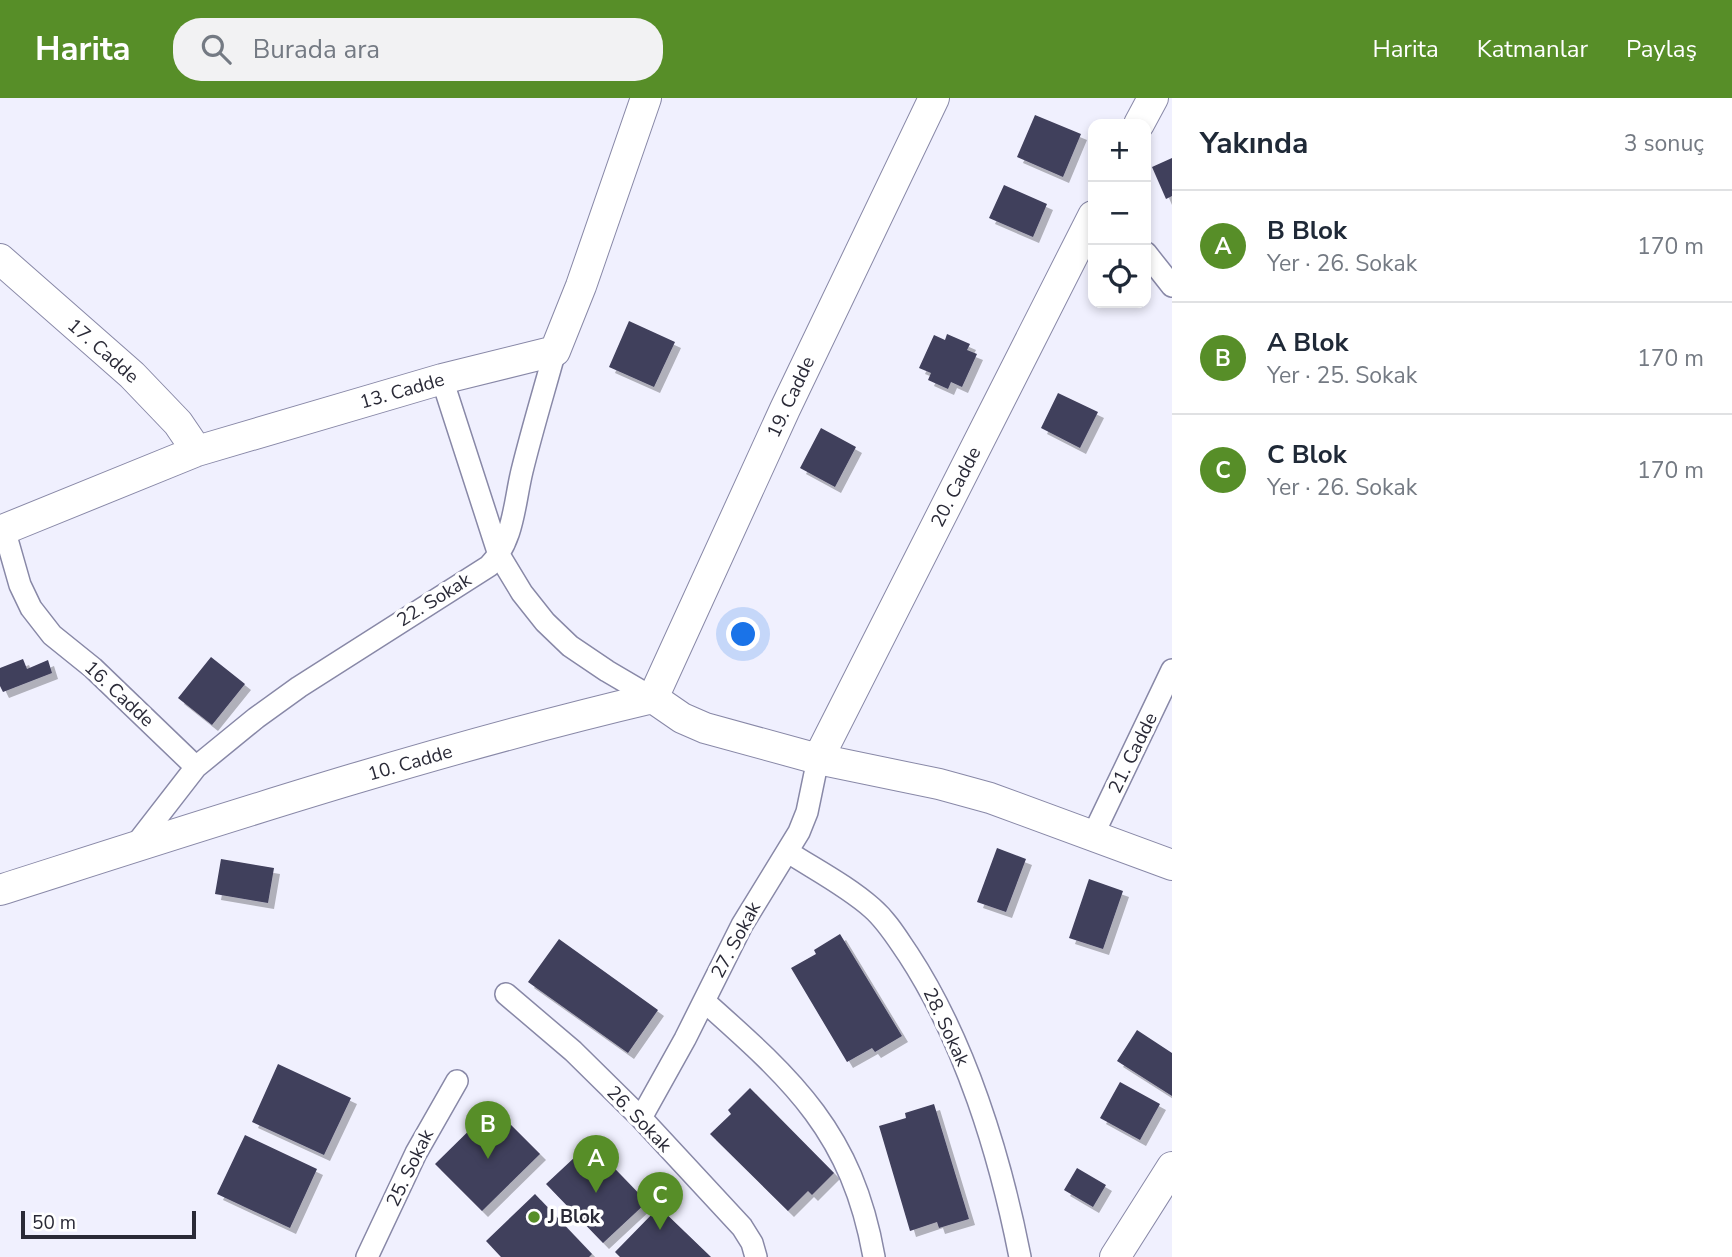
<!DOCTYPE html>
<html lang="tr">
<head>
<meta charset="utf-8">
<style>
  :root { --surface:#fff; --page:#f2f2f3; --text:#1f2937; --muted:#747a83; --line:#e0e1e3; --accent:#578e28 }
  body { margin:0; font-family:"Nunito Sans",sans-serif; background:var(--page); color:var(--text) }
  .controls { position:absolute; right:21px; top:21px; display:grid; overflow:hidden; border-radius:14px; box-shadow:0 4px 10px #0003 }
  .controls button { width:63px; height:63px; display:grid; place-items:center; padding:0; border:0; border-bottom:2px solid var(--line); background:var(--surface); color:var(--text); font:35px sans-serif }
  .scale { position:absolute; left:21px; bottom:18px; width:175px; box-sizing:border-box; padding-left:7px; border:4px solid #2a2a37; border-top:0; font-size:19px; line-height:24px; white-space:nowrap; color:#2a2a37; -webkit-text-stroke:5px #fff; paint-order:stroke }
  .you { position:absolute; left:744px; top:537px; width:24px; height:24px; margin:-18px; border:5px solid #fff; border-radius:50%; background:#1a73e8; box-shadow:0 0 0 10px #1a73e833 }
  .badge { display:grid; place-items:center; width:46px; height:46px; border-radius:50%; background:var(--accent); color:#fff; font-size:23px; font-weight:700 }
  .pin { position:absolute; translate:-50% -58px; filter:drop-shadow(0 2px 4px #0008) }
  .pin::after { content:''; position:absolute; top:37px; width:24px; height:21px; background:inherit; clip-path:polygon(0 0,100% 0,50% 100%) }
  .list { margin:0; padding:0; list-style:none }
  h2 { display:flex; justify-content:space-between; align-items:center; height:91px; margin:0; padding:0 28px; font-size:30px }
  h2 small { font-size:23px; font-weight:400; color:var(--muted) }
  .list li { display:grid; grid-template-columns:46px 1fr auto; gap:21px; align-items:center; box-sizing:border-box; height:112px; padding:0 28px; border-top:2px solid var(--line) }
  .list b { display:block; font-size:26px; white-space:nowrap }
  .list p { margin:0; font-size:23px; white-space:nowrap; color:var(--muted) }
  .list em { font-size:23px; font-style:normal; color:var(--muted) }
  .icon { flex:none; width:38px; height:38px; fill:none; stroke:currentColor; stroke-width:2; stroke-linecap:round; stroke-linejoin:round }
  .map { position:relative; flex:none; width:1172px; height:1159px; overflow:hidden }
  header { display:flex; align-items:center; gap:42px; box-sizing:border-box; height:98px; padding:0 35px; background:var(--accent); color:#fff }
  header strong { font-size:33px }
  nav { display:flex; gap:38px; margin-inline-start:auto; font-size:24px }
  .search { width:490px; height:63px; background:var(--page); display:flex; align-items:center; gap:18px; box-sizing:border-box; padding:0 24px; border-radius:28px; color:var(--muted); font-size:26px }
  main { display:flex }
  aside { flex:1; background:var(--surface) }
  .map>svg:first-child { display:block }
</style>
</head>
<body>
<header>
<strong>Harita</strong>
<div class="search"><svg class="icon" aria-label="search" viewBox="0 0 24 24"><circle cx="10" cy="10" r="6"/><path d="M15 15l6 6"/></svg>Burada ara</div>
<nav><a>Harita</a><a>Katmanlar</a><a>Paylaş</a></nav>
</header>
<main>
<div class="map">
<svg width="1172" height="1159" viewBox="0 0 1172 1159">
  <defs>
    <filter id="shadow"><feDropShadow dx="6" dy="6" stdDeviation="0" flood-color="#0004"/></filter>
  </defs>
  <rect width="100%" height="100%" fill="#f0f0fe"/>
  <path fill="#403f5b" filter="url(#shadow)" d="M1035 17 1081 36 1063 79 1017 59Z
    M1172 60V98L1166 101 1152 69Z
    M1004 87 1047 106 1033 139 989 120Z
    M629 223 675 244 654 289 609 269Z
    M947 236 970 246 967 252 977 256 962 289 951 284 948 291 928 282 931 275 919 270 934 237 945 242Z
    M1058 295 1098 314 1080 350 1041 330Z
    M821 330 856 349 835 389 800 370Z
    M211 559 245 586 212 627 178 600Z
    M23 561 27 571 48 562 52 575 3 594 0 588V570Z
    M997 750 1026 761 1006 814 977 804Z
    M221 761 274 770 268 805 215 796Z
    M1089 781 1123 793 1103 851 1069 840Z
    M840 836 902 938 875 954 872 950 847 964 791 870 816 856 814 852Z
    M559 841 658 912 628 955 528 884Z
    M1137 932 1172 955V998L1117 963Z
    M278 966 351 1000 324 1057 252 1024Z
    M1120 984 1160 1006 1140 1042 1100 1020Z
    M750 990 834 1075 812 1097 808 1093 788 1113 710 1036 731 1016 728 1012Z
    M934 1006 969 1121 939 1130 937 1124 910 1133 879 1028 906 1020 905 1015Z
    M493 1009 540 1056 482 1113 435 1066Z
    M245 1037 317 1071 290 1130 217 1096Z
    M590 1045 647 1104 603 1145 546 1086Z
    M1077 1070 1106 1087 1093 1109 1064 1092Z
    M535 1096 592 1156 589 1159H501L486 1143Z
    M659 1109 711 1159H620L615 1154Z"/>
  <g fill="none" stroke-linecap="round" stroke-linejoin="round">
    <g stroke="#8888a7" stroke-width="24">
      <path id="street" d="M1146 155 1172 188
        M442 281 499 457 522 495 545 524 570 548 607 573 653 600
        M4 431 20 487 31 510 52 537 93 570 196 669 134 749
        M196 669 256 620 299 589 489 468C514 442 514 406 522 373 532 332 544 293 555 253
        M1093 737 1172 572
        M788 754C816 772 847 788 872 810 887 823 897 840 908 856 965 943 1000 1057 1020 1159
        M506 896 573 953 641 1020 742 1129 752 1145 756 1159
        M704 903C794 983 852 1035 874 1159
        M641 1020 685 941 742 827 799 734 807 714 818 661
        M367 1159 416 1055 457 983"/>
    </g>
    <g stroke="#8888a7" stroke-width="32">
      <path id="secondary" d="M1139 26 1153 0
        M0 161 132 277 178 325 197 353
        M0 433 197 353 442 281 555 253 581 188 646 0
        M653 600 785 311 934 0
        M818 661 1093 118
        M0 792C216 723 432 652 653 600L682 620 705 630 818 661 939 686 990 700 1172 767
        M1115 1159 1172 1069"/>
    </g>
    <use href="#street" stroke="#fff" stroke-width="21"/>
    <use href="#secondary" stroke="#fff" stroke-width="30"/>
  </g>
  <circle fill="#578e28" stroke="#fff" stroke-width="2.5" cx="534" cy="1119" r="7"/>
  <g text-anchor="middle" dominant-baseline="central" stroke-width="7" stroke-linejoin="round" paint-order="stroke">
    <g font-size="19" fill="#2a2a37" stroke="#fff">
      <text transform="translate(103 253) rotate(41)">17. Cadde</text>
      <text transform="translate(402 293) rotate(-16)">13. Cadde</text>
      <text transform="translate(791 299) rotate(-65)">19. Cadde</text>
      <text transform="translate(956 389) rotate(-63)">20. Cadde</text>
      <text transform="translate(434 502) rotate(-32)">22. Sokak</text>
      <text transform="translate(119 596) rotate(43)">16. Cadde</text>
      <text transform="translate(1133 655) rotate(-64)">21. Cadde</text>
      <text transform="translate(410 665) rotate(-16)">10. Cadde</text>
      <text transform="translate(736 842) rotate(-62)">27. Sokak</text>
      <text transform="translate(946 929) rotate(65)">28. Sokak</text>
      <text transform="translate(639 1021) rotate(46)">26. Sokak</text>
      <text transform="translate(410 1070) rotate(-64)">25. Sokak</text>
    </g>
    <g font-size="19" font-weight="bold" fill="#2a2a37" stroke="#fff" text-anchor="start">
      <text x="548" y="1119">J Blok</text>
    </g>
  </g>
</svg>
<div class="controls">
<button>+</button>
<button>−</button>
<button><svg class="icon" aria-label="locate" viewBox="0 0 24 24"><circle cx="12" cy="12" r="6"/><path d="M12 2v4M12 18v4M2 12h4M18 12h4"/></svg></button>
</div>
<div class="scale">50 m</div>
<div class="you"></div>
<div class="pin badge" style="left:596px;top:1095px">A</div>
<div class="pin badge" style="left:488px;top:1061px">B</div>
<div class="pin badge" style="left:660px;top:1132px">C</div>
</div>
<aside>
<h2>Yakında<small>3 sonuç</small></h2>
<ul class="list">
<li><span class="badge">A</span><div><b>B Blok</b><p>Yer · 26. Sokak</p></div><em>170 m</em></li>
<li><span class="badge">B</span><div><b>A Blok</b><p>Yer · 25. Sokak</p></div><em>170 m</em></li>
<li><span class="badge">C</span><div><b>C Blok</b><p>Yer · 26. Sokak</p></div><em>170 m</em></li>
</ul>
</aside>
</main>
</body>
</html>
